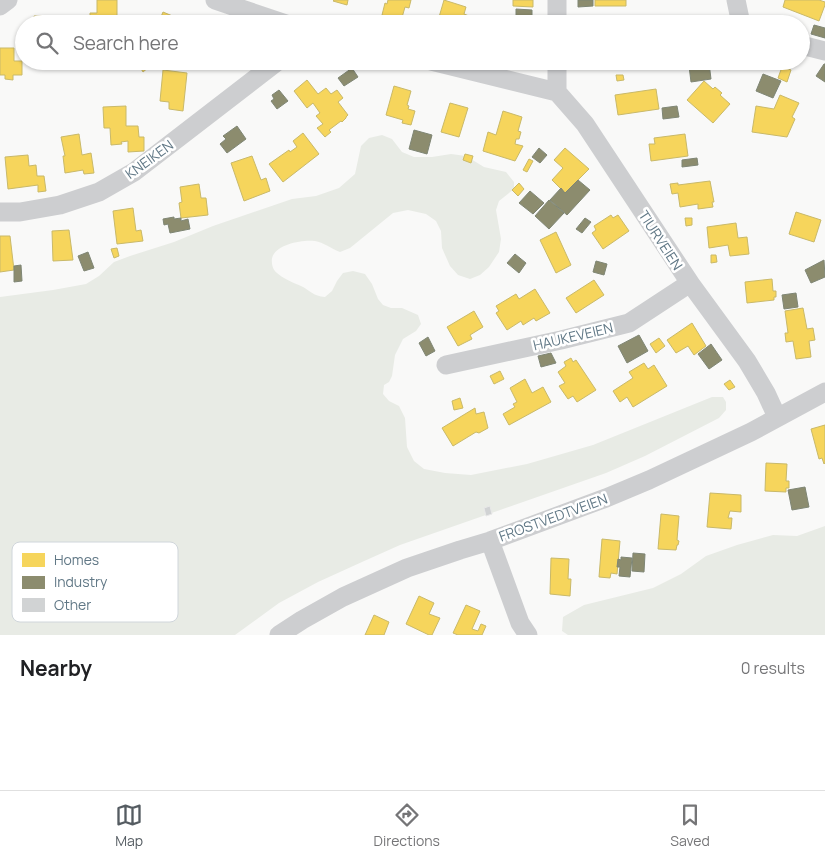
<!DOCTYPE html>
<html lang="en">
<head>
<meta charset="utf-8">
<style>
  :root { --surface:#fff; --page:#f2f2f2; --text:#202124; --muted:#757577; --line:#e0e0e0; --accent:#555c62 }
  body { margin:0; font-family:Manrope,sans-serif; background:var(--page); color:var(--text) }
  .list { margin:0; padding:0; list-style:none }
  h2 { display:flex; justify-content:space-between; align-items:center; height:65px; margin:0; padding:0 20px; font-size:21px }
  h2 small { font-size:16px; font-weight:400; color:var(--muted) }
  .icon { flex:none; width:28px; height:28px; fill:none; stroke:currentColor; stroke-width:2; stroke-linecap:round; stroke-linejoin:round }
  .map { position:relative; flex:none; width:825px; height:635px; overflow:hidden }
  .search { position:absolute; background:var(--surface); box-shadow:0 1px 4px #0004; left:15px; right:15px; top:15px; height:55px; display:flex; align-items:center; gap:12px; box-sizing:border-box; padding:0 18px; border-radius:28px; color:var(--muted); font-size:19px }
  .sheet { height:155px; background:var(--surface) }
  nav { display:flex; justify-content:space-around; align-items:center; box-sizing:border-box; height:70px; border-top:1px solid var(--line); background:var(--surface); font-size:14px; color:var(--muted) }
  nav a { display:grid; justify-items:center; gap:2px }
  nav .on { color:var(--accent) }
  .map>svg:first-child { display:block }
</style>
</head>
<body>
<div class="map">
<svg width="825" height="635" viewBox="0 0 825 635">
  <rect width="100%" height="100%" fill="#f9f9f8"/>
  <path fill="#e8ebe5" d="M382 135 392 139 402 152 414 157H432L451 154 466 156 484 167 506 172 514 182V189L499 201 496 210 501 239 499 252 489 267 480 275 470 279 458 275 450 266 442 248 441 231 436 221 426 214 408 210 393 213 350 248 340 252C332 249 323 242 315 241 302 239 269 245 272 263 272 266 274 271 277 273 282 278 294 283 301 286 311 291 313 296 325 297L332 291 337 281 343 273 353 271 365 274 372 284 378 299 383 305 391 308H402L418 315 421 324 416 331 403 339 395 355 392 376 389 382 384 385 383 394 389 401 399 406 405 418 407 447 414 461 424 469 445 473 471 475 527 464 593 445 712 397H723L726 402V410L719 418 645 456 606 473 400 545 362 562 318 582 279 603 235 635H0V297L53 290 86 284 99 276 114 262 130 256 174 242 213 226 292 199 316 196 339 188 355 174 361 146 369 138Z
    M825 526V635H568L562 631 563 617 584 605 653 588 681 574 706 556 737 545 773 535 797 536Z"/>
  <path fill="#f6d55c" stroke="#c9b969" d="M97 0H117V24L90 23V13H97Z
    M334 0H348L347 5 333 1Z
    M388 0H411L409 8 405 7 401 21 382 15 385 3 387 4Z
    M444 0 466 7 464 14 469 16 467 24H437Z
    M513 0H533V7L513 6Z
    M595 0H626V6H595Z
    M785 0H819L825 2V5L819 21 783 7Z
    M163 12 182 20 180 24H158Z
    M34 16H62V24H34Z
    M0 48H14V61H22V75H13V80L5 79V75H0Z
    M611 61H633V64L612 67Z
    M147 62 149 67 143 72 140 67Z
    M782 67 791 70 787 82 778 78Z
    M163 70 187 73 183 111 169 109V102L160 101Z
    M616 75H623L624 80 617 81Z
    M307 80 318 94 326 88 331 94 337 90 343 98 338 102 348 115 346 117V118L342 122 341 121 329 130 331 132 325 137 317 128 323 124 316 116 320 113 313 103 307 108 294 91Z
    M704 81 713 89 715 87 722 93 720 95 730 104 713 123 687 100Z
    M394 86 411 91 407 105 409 106 408 109 415 111 411 125 402 123 403 120 386 115Z
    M656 89 659 109 618 115 615 95Z
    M780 95 799 103 792 117 795 119 787 137 752 132 756 106 774 109Z
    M450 103 468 108 459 137 441 132Z
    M126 106V126H138L139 137H144V151L128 152V141L121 142 122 144 111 145 110 128H104L103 107Z
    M503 111 522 117 518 131 521 132 519 139H516L515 144 523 146 515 161 483 151 488 132 496 135Z
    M303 133 319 154 283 182 269 164 289 150 290 152 297 147 293 141Z
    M79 134 82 155 91 153 94 173 84 174 83 170 65 173 63 156H65L61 137Z
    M685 134 688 156 651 161 649 144H655L654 138Z
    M565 148 589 169 565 193 552 180 563 168 554 160Z
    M465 154 473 156 471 163 463 160Z
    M28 155 29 166 36 165 37 176H44L46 191 38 192V185L8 189 5 157Z
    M252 156 261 180 266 178 270 191 244 201 231 163Z
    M529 159 533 161 527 172 523 170Z
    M710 181 714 202H712L713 207 698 209V204L680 207 678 193 672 194 670 184 678 183V185Z
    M519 183 524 189 518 196 512 190Z
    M199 184 201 198H206L208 215 181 218 179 203 182 202 180 187Z
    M133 208 136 231 141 230 143 241 117 244 113 211Z
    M796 212 821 220 814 242 789 234Z
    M611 215 613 218 618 215 629 231 603 249 592 233 596 230 594 226Z
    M685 218H692V225L686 226Z
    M736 223 738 238 747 237 749 254 730 256 728 245 709 248 707 227Z
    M69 230 73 260 53 261 52 231Z
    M556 232 571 265 556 273 540 240Z
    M0 236H10L14 270 0 272Z
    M117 248 119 256 114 258 111 249Z
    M711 255H716L717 262 711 263Z
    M772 279 773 291H776V297H774V300L747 303 745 282Z
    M594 280 604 295 576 313 566 298Z
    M535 289 550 313 536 321 534 318 523 325 521 321 507 330 496 313 499 311 496 306 516 294 519 299Z
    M803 308 807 329 813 328 815 340 809 341 811 357 796 359 793 341 786 342 785 333H788L785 311Z
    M474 311 483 327 470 335 472 339 458 346 447 327Z
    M692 323 706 346 694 355 688 346 676 353 667 340Z
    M659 338 665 346 656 353 650 344Z
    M571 358 573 362 576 360 596 390 577 402 573 396 568 399 559 386 565 383 558 372 566 366 564 362Z
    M644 363 648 369 654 365 667 386 633 407 627 397 620 402 613 391 633 378 629 372Z
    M500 371 504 379 494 384 490 376Z
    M525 379 532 393 543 387 551 402 509 425 503 414 515 407 513 404 517 402 510 388Z
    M730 380 735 387 729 390 724 384Z
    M460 398 463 408 454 410 452 401Z
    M475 408 476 414 484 412 488 428 479 433 476 432 453 446 442 428Z
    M825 425V463L824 464 822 458 819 459 811 429Z
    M766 463 787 464 786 481H789V488H786V492L765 491Z
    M710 493 741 495V512L730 511 728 518H732L731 529 707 527Z
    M661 514 679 516 677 540 679 541 678 545H677L676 550 658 549Z
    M602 539 620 541 617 574 611 573 610 578 599 577Z
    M551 558 569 559 568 579H571L570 596 550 594Z
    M419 596 434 603 429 614 440 618 432 635H429L406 624Z
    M466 605 480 611 472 629 478 631 481 624 486 626 482 635H458L453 633Z
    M374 615 389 622 384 635H365Z"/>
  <path fill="#8c8c6e" stroke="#7f8675" d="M578 0H593V6L578 7Z
    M516 9 532 10V18L516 17Z
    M814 25 825 28V38L811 34Z
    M66 61H81V64H66Z
    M709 63 711 79 691 82 689 66Z
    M824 64H825V82L816 76Z
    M352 68 358 77 344 86 338 78Z
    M763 74 781 81 773 98 756 91Z
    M279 90 288 101 277 109 271 101 274 99 272 95Z
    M677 106 679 117 663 119 662 108Z
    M237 126 246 139 227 153 220 144 226 139 223 136Z
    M414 130 432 135 427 154 409 149Z
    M539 148 547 155 540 163 532 157Z
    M697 158 698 165 682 167V160Z
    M578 180 590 190 567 215 550 200 561 188 565 193Z
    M530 191 544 203 533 214 519 203Z
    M549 200 564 213 549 229 535 216Z
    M174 217V219L181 218V221L188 219 190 229 170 233 168 224 164 225 163 219Z
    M585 218 591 222 582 233 576 229Z
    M88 252 94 268 84 271 78 256Z
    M515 254 526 263 519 273 507 263Z
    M824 260 825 277 811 283 805 270Z
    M596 261 607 264 604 275 593 272Z
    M21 265 22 281 14 282V266Z
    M796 293 798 307 784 309 782 295Z
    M639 335 648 351 627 363 618 346Z
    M428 337 435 351 426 356 419 343Z
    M711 344 722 360 709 369 698 354Z
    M551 353 556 363 541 367 538 356Z
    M805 487 809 507 792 510 788 490Z
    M633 553 645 554 644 572 632 571Z
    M621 557 632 558 630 577 619 576 620 567H617L618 559 621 560Z"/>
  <path fill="#d1d3d4" stroke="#e8e8e8" d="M490 506 492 514 486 516 484 508Z"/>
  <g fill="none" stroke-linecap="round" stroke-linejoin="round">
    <path stroke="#cdced0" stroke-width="19" d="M215 0 286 24
      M736 0 741 24
      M0 6 8 0
      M557 24V0
      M801 45 825 51
      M431 61 557 92
      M557 61V92L585 124 690 283 747 361 766 393 777 417
      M0 212H20L60 205 99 192 134 172 278 61
      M446 365 561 340 629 323 690 283
      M490 541 520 623 528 635
      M279 635 302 620 343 597 407 568 460 550 490 541 606 498 649 480 751 432 825 392"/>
  </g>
  <g text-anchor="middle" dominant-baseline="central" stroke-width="5" stroke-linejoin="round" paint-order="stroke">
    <g font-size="14" fill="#617886" stroke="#fff">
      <text transform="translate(149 159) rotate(-36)">KNEIKEN</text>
      <text transform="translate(661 240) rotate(57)">TIURVEIEN</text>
      <text transform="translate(573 336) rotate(-13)">HAUKEVEIEN</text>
      <text transform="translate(553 517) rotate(-20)">FROSTVEDTVEIEN</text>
    </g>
  </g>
  <rect x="12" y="542" width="166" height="80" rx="8" fill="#fff" stroke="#d0d6db" stroke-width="1"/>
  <rect x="22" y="553" width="23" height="14" fill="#f6d55c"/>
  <rect x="22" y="576" width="23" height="13" fill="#8c8c6e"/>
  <rect x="22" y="598" width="23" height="14" fill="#d1d3d4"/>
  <g font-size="14" fill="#617886">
    <text x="54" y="565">Homes</text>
    <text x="54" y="587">Industry</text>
    <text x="54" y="610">Other</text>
  </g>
</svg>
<div class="search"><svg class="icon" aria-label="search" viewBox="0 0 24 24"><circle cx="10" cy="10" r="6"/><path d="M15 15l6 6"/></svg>Search here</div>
</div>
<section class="sheet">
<h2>Nearby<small>0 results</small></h2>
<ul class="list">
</ul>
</section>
<nav>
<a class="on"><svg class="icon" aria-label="map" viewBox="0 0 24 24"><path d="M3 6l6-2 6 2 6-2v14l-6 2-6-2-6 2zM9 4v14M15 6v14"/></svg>Map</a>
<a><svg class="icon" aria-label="directions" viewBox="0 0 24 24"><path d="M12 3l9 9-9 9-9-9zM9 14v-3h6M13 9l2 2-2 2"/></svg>Directions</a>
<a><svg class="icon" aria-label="saved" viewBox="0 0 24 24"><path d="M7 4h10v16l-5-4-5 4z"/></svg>Saved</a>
</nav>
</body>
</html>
